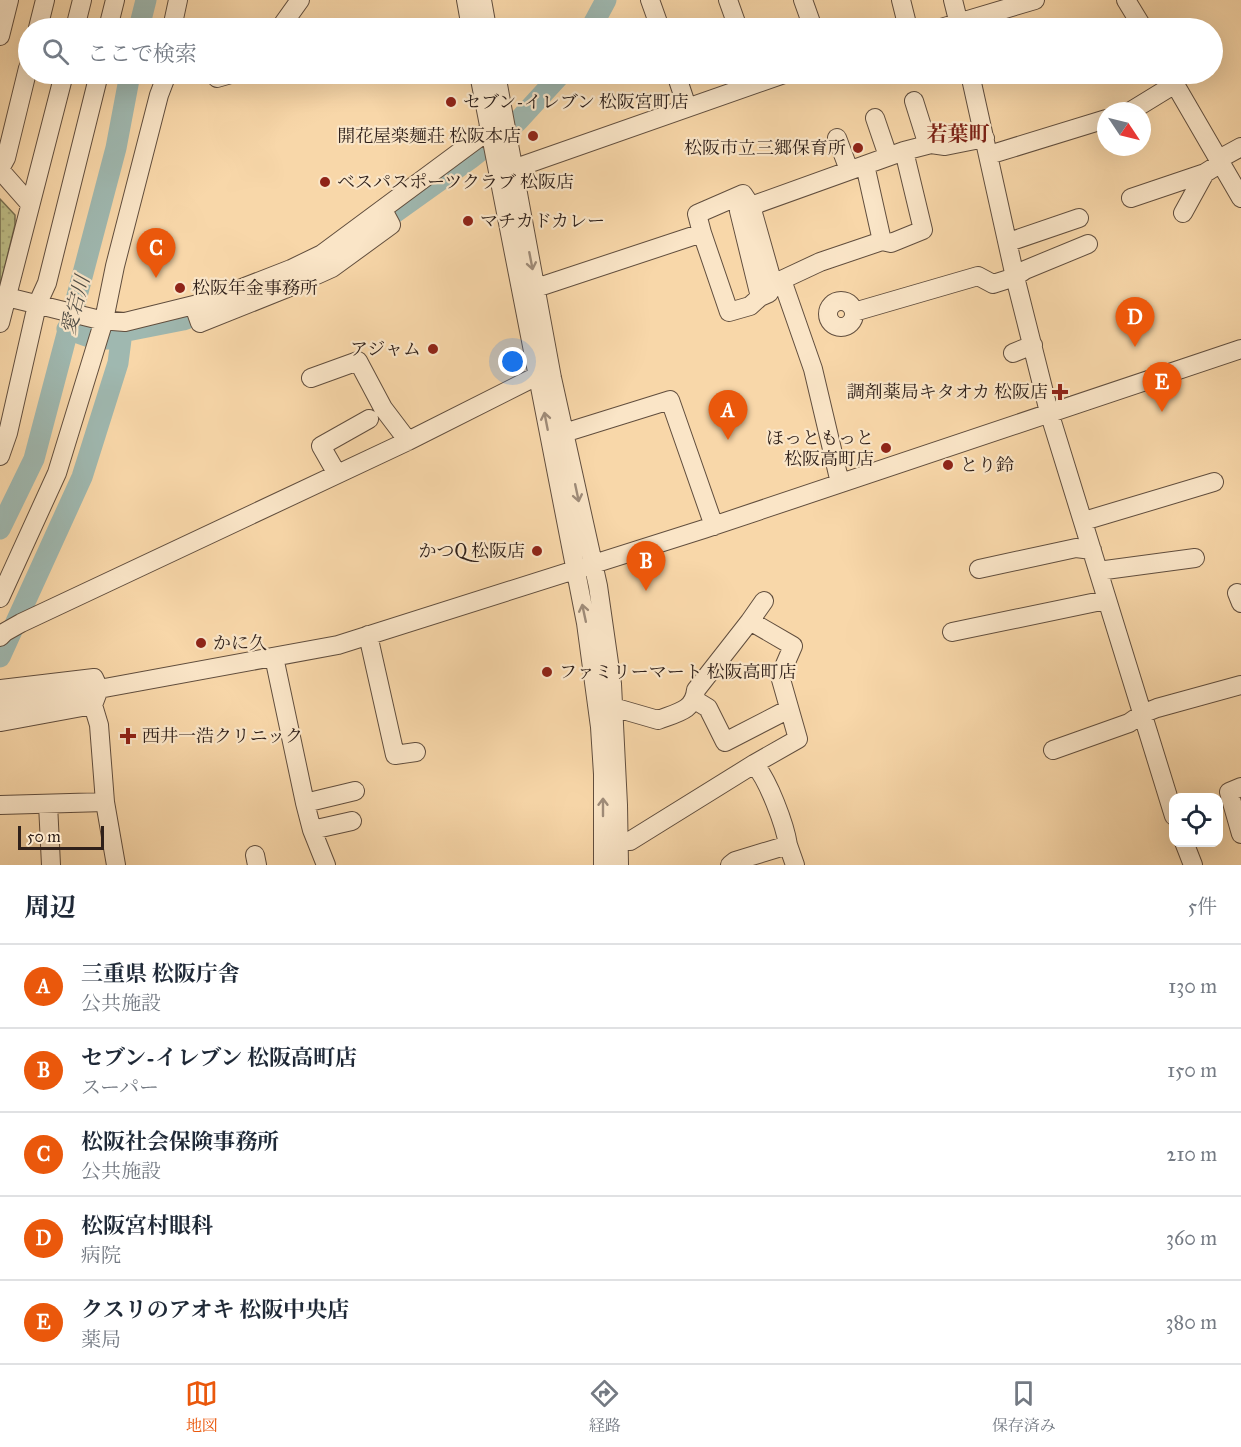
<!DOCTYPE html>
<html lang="ja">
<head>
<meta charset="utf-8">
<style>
  :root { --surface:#fff; --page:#f6f6f7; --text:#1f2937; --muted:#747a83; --line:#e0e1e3; --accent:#ea580c }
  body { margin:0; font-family:"IM FELL Great Primer","Noto Serif JP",serif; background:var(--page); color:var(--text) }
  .controls { position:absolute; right:18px; bottom:18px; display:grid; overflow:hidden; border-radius:12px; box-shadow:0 6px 24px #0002 }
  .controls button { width:54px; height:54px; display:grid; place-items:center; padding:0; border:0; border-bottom:2px solid var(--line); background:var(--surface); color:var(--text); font:30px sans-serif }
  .compass { position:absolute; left:1097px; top:102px; width:54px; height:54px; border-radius:50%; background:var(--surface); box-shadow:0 6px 24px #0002; rotate:125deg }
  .scale { position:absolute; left:18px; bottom:15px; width:86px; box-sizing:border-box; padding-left:6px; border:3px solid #2f201a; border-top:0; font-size:16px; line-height:21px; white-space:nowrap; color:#2f201a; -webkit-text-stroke:4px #fae5c7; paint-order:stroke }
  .you { position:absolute; left:513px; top:362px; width:21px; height:21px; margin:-15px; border:4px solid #fff; border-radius:50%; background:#1a73e8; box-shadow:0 0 0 9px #1a73e833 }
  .badge { display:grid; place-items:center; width:39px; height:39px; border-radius:50%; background:var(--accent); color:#fff; font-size:20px; font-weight:700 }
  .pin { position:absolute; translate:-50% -50px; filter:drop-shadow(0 2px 3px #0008) }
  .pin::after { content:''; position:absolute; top:32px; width:21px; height:18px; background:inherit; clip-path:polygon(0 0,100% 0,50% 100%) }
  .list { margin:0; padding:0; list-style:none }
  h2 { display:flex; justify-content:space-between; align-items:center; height:78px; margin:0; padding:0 24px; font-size:26px }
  h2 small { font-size:20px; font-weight:400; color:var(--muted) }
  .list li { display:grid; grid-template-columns:39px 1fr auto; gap:18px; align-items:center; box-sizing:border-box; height:84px; padding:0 24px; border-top:2px solid var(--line) }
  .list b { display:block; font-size:22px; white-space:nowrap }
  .list p { margin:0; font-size:20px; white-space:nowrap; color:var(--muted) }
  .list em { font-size:20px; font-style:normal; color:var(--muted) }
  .icon { flex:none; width:33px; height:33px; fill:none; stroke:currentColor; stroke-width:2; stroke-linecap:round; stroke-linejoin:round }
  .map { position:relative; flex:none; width:1241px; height:865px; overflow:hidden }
  .search { position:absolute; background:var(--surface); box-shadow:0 6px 24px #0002; left:18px; right:18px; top:18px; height:66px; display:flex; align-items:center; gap:15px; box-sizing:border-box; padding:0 21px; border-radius:33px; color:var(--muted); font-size:22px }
  .sheet { height:498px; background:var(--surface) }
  nav { display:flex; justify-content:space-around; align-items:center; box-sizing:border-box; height:84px; border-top:2px solid var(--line); background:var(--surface); font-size:16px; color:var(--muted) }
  nav a { display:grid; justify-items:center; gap:3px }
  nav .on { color:var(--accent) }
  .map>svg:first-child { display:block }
</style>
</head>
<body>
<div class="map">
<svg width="1241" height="865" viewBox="0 0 1241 865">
  <defs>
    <pattern id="park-dots" width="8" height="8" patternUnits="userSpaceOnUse" patternTransform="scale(1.5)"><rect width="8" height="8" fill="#bebe87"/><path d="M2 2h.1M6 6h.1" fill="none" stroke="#a4a374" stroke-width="1.8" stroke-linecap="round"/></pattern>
  </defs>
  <rect width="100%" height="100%" fill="#f8d7a9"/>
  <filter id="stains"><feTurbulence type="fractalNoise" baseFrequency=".00333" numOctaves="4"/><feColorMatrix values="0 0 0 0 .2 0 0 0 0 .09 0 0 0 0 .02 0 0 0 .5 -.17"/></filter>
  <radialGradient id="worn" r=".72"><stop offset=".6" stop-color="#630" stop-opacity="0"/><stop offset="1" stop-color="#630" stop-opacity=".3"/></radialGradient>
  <path fill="url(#park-dots)" stroke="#766f50" stroke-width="1.5" d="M0 199 15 215V225L0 286Z"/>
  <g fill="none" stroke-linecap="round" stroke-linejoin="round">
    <path stroke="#9fb8b0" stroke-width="21" d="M139 28 146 0
      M591 28 606 0
      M372 229 470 159 518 121 561 74
      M67 329 86 336 107 339 122 332 183 320 214 309
      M0 529 34 459 116 148 130 74
      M0 657 82 477 118 363 122 332"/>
    <g stroke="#614e3e" stroke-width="20">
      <path id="minor" d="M466 0 471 28
        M482 0 487 28
        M650 0 660 28
        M728 0 738 28
        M803 0 813 28
        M901 0 908 28
        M953 0 960 28
        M1126 0 1143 28
        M38 28 45 0
        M75 28 82 0
        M108 28 115 0
        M172 28 178 0
        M280 28 300 0
        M941 28 1035 0
        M0 36 9 0
        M479 74 586 623 600 727 603 774V865
        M496 74 552 378 598 586 612 684 618 805 619 865
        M676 74 687 107
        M970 74 1015 277 1049 412 1174 816
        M1169 74 1241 198
        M217 78 231 74
        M914 101 925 136 931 144
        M1131 111 1175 84
        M875 118 888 156
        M837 138 849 170
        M989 155 1106 119
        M1219 159 1241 147
        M865 165 882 241 891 243 923 230 904 151
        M0 169 6 158 28 68
        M513 169 784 74
        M0 170 30 204
        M1131 198 1205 173 1221 163
        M1183 213 1205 173
        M702 233 729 312 750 306 760 297
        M1009 242 1079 218
        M782 280 813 369 840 483
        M773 284 769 293 760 297 739 211 751 206 773 284 820 262 882 241
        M536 288 702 233 697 214 743 194 751 206 904 151 931 144 945 146 985 138
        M7 297 100 320 125 322 206 302 291 269 322 254 496 125
        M828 314a13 13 0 1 1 26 0a13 13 0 1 1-26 0Z
        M194 306 200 323 290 287 332 268 391 225 383 210
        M854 312 978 276 993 284 1015 277 1025 270 1088 244
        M0 323 64 74
        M1013 353 1033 345
        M311 378 358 361 383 408 408 441
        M564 433 670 400 714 526
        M0 456 8 433 37 305 47 283 99 74
        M337 474 321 446 369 419
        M1084 521 1214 482
        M979 569 1076 548 1092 550
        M1098 571 1195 558
        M1237 593 1241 603
        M0 598 57 473 104 320 115 266 159 95 167 74
        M952 632 1106 600
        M368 635 395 755 416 752
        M0 637 5 632 21 623 408 441 537 376
        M274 657 305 803 355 791
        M0 689 94 678 99 689 93 705 99 725 105 802 116 865
        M695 700 708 708 725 742 789 709
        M0 704 99 689 338 645 704 529 1241 349
        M613 707 658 720C676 713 694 711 696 690L750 621
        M1 722 93 705
        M1053 750 1129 723 1142 714 1157 708 1241 685
        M1241 787 1229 792 1241 834
        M305 803 312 830 326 865
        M48 804 51 865
        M0 805 105 802
        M312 830 352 821
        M618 840 630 841 754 764
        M1184 842 1193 865
        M788 845 795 865
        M255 855 257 865
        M730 865 735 861 788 845C785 825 768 779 754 764L798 739 780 676 793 646 750 621 764 601"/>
    </g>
    <use href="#minor" stroke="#fae5c7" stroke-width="18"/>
  </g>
  <defs><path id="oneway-shaft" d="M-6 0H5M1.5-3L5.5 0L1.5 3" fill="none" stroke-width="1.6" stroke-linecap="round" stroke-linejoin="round" transform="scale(1.5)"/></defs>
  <g stroke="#9f8c79">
    <use href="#oneway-shaft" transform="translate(531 261) rotate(79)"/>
    <use href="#oneway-shaft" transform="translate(546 421) rotate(-101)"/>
    <use href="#oneway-shaft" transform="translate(577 493) rotate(78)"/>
    <use href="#oneway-shaft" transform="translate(584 613) rotate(-102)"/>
    <use href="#oneway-shaft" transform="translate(603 807) rotate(-90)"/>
  </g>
  <g fill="#8f2418" stroke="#fae5c7" stroke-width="2">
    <circle cx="451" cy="102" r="6"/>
    <circle cx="533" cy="136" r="6"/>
    <circle cx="858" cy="148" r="6"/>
    <circle cx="325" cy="182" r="6"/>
    <circle cx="468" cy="221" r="6"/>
    <circle cx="180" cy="288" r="6"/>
    <circle cx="433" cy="349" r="6"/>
    <path d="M1057 383h6v6h6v6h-6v6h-6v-6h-6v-6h6z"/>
    <circle cx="886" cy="448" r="6"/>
    <circle cx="948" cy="465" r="6"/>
    <circle cx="537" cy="551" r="6"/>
    <circle cx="201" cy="643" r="6"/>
    <circle cx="547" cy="672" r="6"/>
    <path d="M125 727h6v6h6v6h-6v6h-6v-6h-6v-6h6z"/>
  </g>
  <g text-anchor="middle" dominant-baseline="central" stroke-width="4.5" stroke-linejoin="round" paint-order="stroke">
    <g font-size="18" fill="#2f201a" stroke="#fae5c7" text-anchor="start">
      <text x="463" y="102">セブン-イレブン 松阪宮町店</text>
      <text x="521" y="136" text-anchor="end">開花屋楽麺荘 松阪本店</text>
      <text x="846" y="148" text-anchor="end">松阪市立三郷保育所</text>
      <text x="337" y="182">ベスパスポーツクラブ 松阪店</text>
      <text x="480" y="221">マチカドカレー</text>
      <text x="192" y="288">松阪年金事務所</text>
      <text x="421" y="349" text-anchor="end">アジャム</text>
      <text x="1048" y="392" text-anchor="end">調剤薬局キタオカ 松阪店</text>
      <text x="874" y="438" text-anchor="end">ほっともっと<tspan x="874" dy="21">松阪高町店</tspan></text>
      <text x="960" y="465">とり鈴</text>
      <text x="525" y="551" text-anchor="end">かつQ 松阪店</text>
      <text x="213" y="643">かに久</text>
      <text x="559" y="672">ファミリーマート 松阪高町店</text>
      <text x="142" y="736">西井一浩クリニック</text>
    </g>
    <g font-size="20" font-style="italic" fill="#514e47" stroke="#fae5c7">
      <text transform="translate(75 305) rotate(-75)">愛宕川</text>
    </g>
    <g font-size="21" font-weight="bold" fill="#7a1f14" stroke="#fae5c7">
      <text x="958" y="134">若葉町</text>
    </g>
  </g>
  <rect width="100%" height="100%" filter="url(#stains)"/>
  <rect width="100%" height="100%" fill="url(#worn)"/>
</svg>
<div class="controls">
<button><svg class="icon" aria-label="locate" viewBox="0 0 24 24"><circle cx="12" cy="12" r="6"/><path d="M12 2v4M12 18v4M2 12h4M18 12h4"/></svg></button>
</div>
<svg class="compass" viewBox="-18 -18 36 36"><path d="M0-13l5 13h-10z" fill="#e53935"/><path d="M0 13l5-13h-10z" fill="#747a83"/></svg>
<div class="scale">50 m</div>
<div class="you"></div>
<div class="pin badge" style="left:728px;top:440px">A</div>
<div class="pin badge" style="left:646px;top:591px">B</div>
<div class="pin badge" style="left:156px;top:278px">C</div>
<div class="pin badge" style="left:1135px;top:347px">D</div>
<div class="pin badge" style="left:1162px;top:412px">E</div>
<div class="search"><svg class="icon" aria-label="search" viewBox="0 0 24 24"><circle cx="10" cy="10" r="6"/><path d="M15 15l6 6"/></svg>ここで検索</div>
</div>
<section class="sheet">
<h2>周辺<small>5件</small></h2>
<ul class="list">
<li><span class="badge">A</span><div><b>三重県 松阪庁舎</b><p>公共施設</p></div><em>130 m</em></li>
<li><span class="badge">B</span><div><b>セブン-イレブン 松阪高町店</b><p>スーパー</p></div><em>150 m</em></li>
<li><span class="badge">C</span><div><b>松阪社会保険事務所</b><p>公共施設</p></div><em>210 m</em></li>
<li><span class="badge">D</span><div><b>松阪宮村眼科</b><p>病院</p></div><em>360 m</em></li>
<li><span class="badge">E</span><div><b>クスリのアオキ 松阪中央店</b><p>薬局</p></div><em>380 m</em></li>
</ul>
</section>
<nav>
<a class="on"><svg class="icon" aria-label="map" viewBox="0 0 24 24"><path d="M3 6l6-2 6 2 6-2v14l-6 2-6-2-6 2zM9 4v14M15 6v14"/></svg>地図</a>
<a><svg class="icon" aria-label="directions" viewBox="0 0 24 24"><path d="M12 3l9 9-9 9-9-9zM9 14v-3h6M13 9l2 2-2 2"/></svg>経路</a>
<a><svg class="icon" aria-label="saved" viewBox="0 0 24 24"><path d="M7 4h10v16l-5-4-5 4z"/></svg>保存済み</a>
</nav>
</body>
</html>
